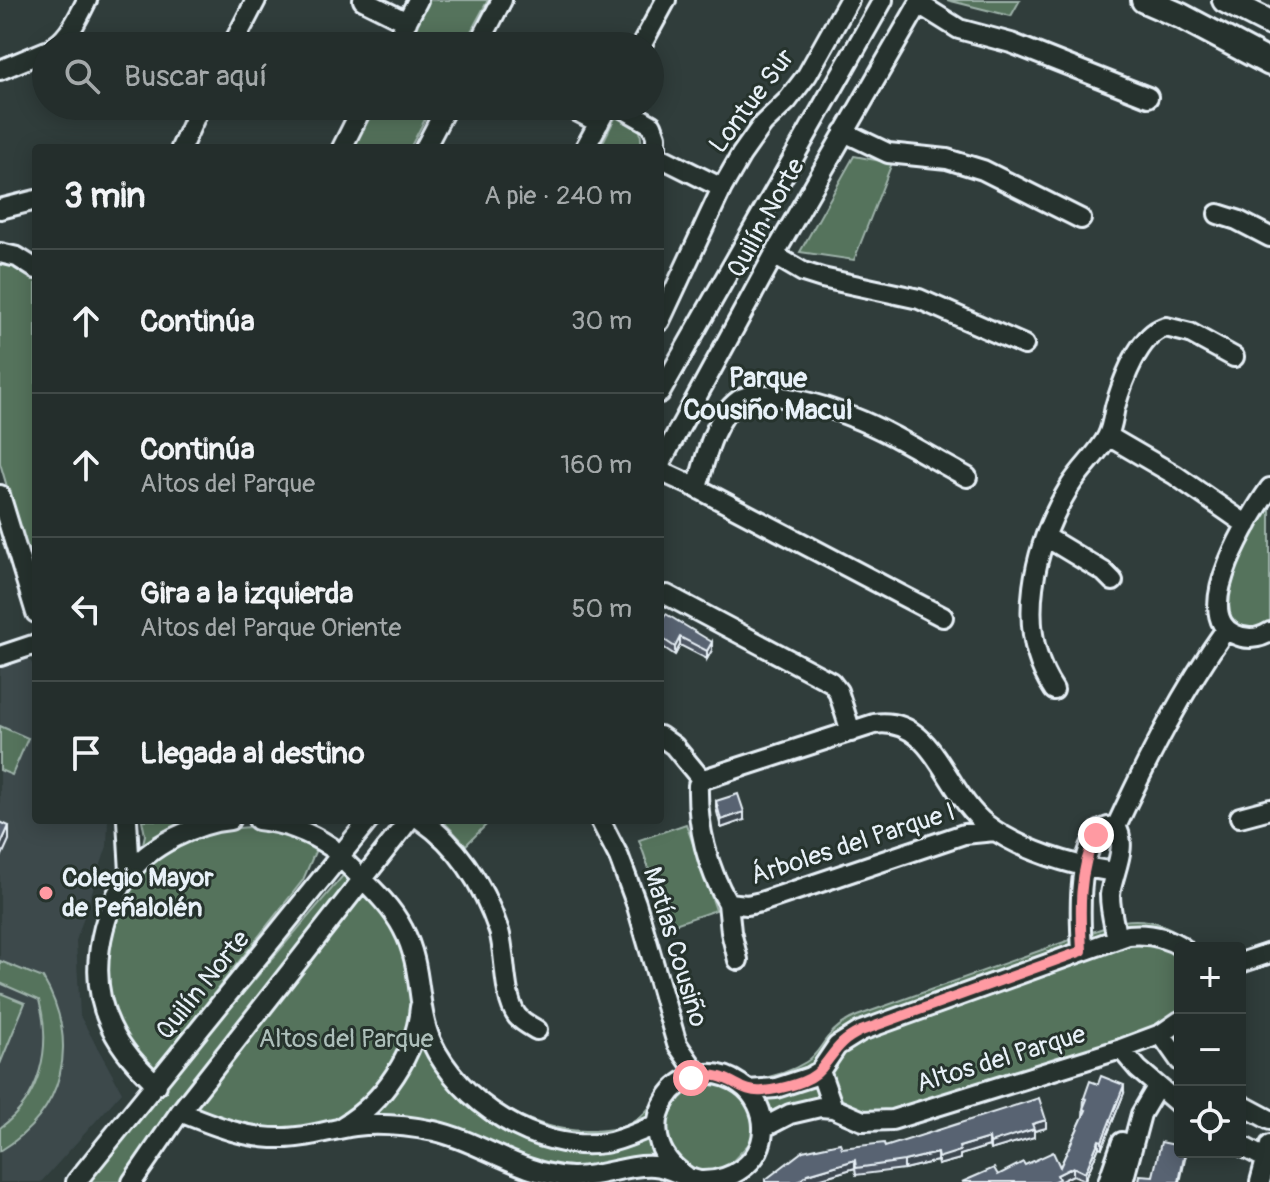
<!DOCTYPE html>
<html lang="es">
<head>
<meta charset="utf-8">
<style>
  :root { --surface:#242e2c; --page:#2c3634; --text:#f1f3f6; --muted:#a3a8a9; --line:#414a48 }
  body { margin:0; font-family:Pangolin,sans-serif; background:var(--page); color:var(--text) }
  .controls { position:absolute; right:24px; bottom:24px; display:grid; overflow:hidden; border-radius:8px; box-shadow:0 4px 20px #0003 }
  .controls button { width:72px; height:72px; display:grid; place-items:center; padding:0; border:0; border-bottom:2px solid var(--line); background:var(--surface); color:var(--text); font:40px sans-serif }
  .stop { position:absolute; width:24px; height:24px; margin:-18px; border:6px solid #ff9aa2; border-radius:50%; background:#fff }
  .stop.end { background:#ff9aa2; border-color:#fff; box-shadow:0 2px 8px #0008 }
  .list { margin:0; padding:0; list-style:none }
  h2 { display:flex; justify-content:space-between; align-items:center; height:104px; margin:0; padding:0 32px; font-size:34px }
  h2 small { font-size:26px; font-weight:400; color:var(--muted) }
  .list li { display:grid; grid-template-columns:52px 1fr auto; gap:24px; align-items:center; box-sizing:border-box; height:144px; padding:0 32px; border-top:2px solid var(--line) }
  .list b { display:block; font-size:30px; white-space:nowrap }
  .list p { margin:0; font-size:26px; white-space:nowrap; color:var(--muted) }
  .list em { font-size:26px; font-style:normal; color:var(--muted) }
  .icon { flex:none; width:44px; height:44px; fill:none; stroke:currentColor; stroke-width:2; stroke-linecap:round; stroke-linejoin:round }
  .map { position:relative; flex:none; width:1270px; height:1182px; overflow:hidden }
  .search { position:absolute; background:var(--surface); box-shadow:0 4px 20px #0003; left:32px; top:32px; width:632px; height:88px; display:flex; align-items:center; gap:20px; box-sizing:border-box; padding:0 28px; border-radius:44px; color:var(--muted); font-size:30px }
  .panel { position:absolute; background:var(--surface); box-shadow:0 4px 20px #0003; left:32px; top:144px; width:632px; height:680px; border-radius:8px }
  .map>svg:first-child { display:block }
</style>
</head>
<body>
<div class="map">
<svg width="1270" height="1182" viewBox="0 0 1270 1182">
  <rect width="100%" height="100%" fill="#303d3b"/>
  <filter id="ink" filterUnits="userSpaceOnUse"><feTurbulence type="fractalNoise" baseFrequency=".0125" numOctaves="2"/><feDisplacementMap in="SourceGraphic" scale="16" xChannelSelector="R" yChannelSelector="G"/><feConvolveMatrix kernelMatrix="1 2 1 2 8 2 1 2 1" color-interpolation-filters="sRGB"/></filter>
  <g filter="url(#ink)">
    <path fill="#3c494c" d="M26 654 36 670V820H108L107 846 76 941 80 1016 122 1092 41 1182H0V662Z"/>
    <path fill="#55735c" stroke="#9eb2aa" stroke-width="2" d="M426 0H488L463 46H403Z
      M947 0H1020L1011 16Z
      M372 106H432L410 148H350Z
      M617 114 640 129 642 148H600Z
      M854 156 892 163 854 260 800 252Z
      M0 260 13 261 36 278V585L0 463Z
      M1270 501V621L1253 630 1241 628 1228 613C1220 579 1253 530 1270 501Z
      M0 726 28 738 12 775 0 770Z
      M142 820H204L140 857 145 835Z
      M442 820H489L490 821 466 845Z
      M686 824 716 910 669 926 639 840Z
      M250 827 296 837 317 847 303 880 154 1070C57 976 117 833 250 827Z
      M346 872 354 881 125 1182H83Z
      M369 879 384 892C394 922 404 953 414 984 418 997 421 1012 427 1025 456 1084 520 1130 586 1131 602 1131 619 1130 633 1122 650 1113 656 1094 670 1082 715 1081 767 1087 806 1062 816 1056 820 1047 827 1038 835 1028 845 1021 857 1016L1123 921C1150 917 1177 926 1192 948H1180V1016L1169 1026 894 1121 831 1112 761 1131 730 1164 711 1173H570L435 1128 268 1135 185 1107Z
      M0 961 43 978C81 1042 64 1113 0 1151V1128C41 1098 52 1047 39 1000L0 983Z
      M0 993 25 1003 0 1064Z"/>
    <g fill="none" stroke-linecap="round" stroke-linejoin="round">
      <g stroke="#e8f1f8" stroke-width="24">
        <path id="minor" d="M363 0 407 22
          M919 4 959 29 1011 43 1148 97
          M55 46C70 36 79 16 87 0
          M232 46 256 0
          M394 46 418 0
          M478 46 502 0
          M641 46 666 0
          M0 70 46 51
          M567 106 599 123
          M619 106 652 125 656 136V148
          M844 132 888 153 947 159 983 170 1081 219
          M181 148 200 106
          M342 148 363 106
          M425 148 447 106
          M585 148 608 106
          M660 157 722 188
          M0 209 36 200
          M1218 214 1237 220 1270 237
          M0 253 17 257 36 269
          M774 255 803 272 822 278 919 299 1024 345
          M660 321 722 188 741 155 763 124 787 101 807 75 849 0
          M660 393 883 0
          M1108 436 1175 475 1247 525
          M660 464 774 255 921 0
          M660 471 697 488
          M1270 488C1252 513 1189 613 1234 634 1246 640 1259 639 1270 632
          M0 495 36 613
          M1046 537 1104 572 1113 581
          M667 595 831 682 838 691 851 732
          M943 617 697 488C705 460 713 419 739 400 760 385 828 407 852 417 891 432 929 457 967 477
          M0 656 36 644
          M1054 690C1013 629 1034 544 1070 486 1081 468 1098 454 1107 437 1112 428 1113 416 1115 407 1122 383 1139 333 1166 327L1190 333 1234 357
          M660 736 674 746 702 780
          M1240 817 1270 809
          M127 820 130 872
          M258 820C285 823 309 832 331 847 354 874 387 897 403 929 423 966 416 1006 431 1041 459 1102 537 1153 605 1143 623 1140 640 1131 656 1125
          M421 820C459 846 484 887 499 931 506 954 503 997 517 1016 522 1022 530 1026 537 1030
          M600 820 619 857 636 903 677 1044 699 1076
          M1116 827C1148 758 1182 691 1226 629
          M1116 827C1129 846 1112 874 1110 895 1110 910 1114 924 1117 939
          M995 831 964 834 761 902 747 905 728 903C707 868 697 826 698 785L702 780 710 777 874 724C934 715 944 792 987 825 1020 850 1073 866 1114 872
          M728 903 731 932 738 960
          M1082 951C1080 916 1077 860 1099 831L1108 827H1116
          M1240 963 1270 953
          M1161 1034 1180 1061
          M1121 1049 1138 1069 1180 1105
          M820 1071 833 1108
          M157 1085C138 1067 122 1050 111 1027 87 978 99 917 129 874 148 846 197 823 230 820
          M748 1090 776 1088 810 1077 820 1071 837 1046 861 1031 1128 935C1148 933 1166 936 1183 948
          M1240 1104 1270 1120
          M180 1112C215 1126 246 1139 284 1138 309 1138 331 1129 355 1126 381 1123 409 1126 434 1131 480 1141 519 1174 571 1177 599 1178 627 1164 654 1166 670 1167 684 1178 700 1181 731 1182 761 1163 763 1131 764 1113 755 1094 740 1084 681 1044 620 1133 686 1176
          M343 1126C383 1102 416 1054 420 1007
          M763 1128 790 1114 820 1107 833 1108 863 1121 892 1120 1121 1049 1161 1034 1180 1021
          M1240 1145 1270 1161
          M76 1182 369 820
          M132 1182 180 1112 409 820
          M1108 1182 1122 1142
          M1123 1182 1141 1114 1157 1087
          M1260 1182 1270 1145"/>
      </g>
      <g stroke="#e8f1f8" stroke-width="30">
        <path id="major" d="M1144 0 1181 16 1270 63
          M1225 0 1270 23"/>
      </g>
      <use href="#minor" stroke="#26332d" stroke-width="18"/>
      <use href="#major" stroke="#26332d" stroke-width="24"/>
    </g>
    <path fill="#4d5662" stroke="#e8f1f8" stroke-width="2" d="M660 623 712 650 707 659 680 645 675 655 660 645Z
      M716 801 744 820 721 828 716 808Z
      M1124 1093 1102 1148 1099 1147 1085 1180 1073 1175 1059 1182 998 1175 1025 1165 1060 1167 1083 1117 1084 1098Z
      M1046 1128 1034 1131V1137L990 1150 989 1146 960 1155V1159L938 1165 937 1161 904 1169 856 1175 855 1168 808 1182H765V1180L842 1148 885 1147Z"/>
    <path fill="#3e4650" stroke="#e8f1f8" stroke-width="2" d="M680 637V645L675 655V647Z
      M712 642V650L707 659V651Z
      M744 812V820L721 828V820Z
      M9 826V840L0 860V846Z
      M1124 1085V1093L1102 1148V1141Z
      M1046 1120V1128L1034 1131V1137L990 1150V1143L1032 1124Z
      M989 1138V1146L960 1155V1159L938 1165V1158L959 1147Z
      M1099 1140V1147L1085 1180V1173Z
      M1185 1152H1186V1155L1180 1182H1179Z
      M937 1153V1161L904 1169V1161Z
      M855 1160V1168L808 1182H798L808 1174Z
      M1073 1167V1175L1059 1182H1052L1057 1175Z"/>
    <path fill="#596472" stroke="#e8f1f8" stroke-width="2" d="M666 614 712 642 707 651 680 637 675 647 660 637V623Z
      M738 794 744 812 721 820 716 801Z
      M0 822 9 826 0 846Z
      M1101 1076 1124 1085 1102 1141 1099 1140 1085 1173 1073 1167 1057 1175 1059 1179 1052 1182H962L994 1168 998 1175 1023 1162 1025 1165 1053 1152 1060 1167 1086 1110 1083 1109 1087 1099 1084 1098 1090 1081 1098 1084Z
      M1039 1098 1046 1120 1032 1124 1034 1129 990 1143 989 1138 959 1147 960 1151 938 1158 937 1153 904 1161 856 1168 855 1160 808 1174 798 1182H766L765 1180 803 1151 840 1143 842 1148 884 1143 885 1147Z
      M1161 1142 1180 1146V1152H1185L1179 1182H1139L1140 1175 1153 1176Z"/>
  </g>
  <g fill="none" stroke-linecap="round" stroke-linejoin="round" filter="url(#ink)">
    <path stroke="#ff9aa2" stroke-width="10" d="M691 1078C730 1067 736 1094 763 1091 780 1089 810 1083 821 1069 836 1051 838 1042 861 1031L1082 951C1080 913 1078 870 1096 835"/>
  </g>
  <circle fill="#ff9aa2" stroke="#26332d" stroke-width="3" cx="46" cy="893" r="8"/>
  <g text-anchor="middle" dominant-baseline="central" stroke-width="6" stroke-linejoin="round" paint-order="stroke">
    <g font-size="26" fill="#e8f1f8" stroke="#26332d">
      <text transform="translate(752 101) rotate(-53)">Lontue Sur</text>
      <text transform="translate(766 218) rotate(-61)">Quilín Norte</text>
      <text transform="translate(853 844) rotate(-18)">Árboles del Parque I</text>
      <text transform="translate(675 947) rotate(73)">Matías Cousiño</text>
      <text transform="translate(203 985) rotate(-51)">Quilín Norte</text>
      <text transform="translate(1001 1059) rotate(-17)">Altos del Parque</text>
    </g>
    <g font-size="26" font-weight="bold" fill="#e8f1f8" stroke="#26332d" text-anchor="start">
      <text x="62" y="878">Colegio Mayor<tspan x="62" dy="30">de Peñalolén</tspan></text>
    </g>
    <g font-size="26" fill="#adbfba" stroke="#26332d">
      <text x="346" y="1039">Altos del Parque</text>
    </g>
    <g font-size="28" font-weight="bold" fill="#e8f1f8" stroke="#26332d">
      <text x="768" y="378">Parque<tspan x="768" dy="32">Cousiño Macul</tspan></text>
    </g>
  </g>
</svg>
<div class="controls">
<button>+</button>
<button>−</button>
<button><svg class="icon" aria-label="locate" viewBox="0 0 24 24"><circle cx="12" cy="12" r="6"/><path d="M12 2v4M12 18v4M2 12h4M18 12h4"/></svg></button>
</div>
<div class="stop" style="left:691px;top:1078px"></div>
<div class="stop end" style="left:1096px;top:835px"></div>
<div class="search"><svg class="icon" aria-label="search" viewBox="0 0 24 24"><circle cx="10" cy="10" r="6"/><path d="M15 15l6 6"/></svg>Buscar aquí</div>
<section class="panel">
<h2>3 min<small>A pie · 240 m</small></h2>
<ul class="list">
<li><svg class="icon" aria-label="ahead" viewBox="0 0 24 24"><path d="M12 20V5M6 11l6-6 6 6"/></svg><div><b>Continúa</b></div><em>30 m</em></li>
<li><svg class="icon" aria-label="ahead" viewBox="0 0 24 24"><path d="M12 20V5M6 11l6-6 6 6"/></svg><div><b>Continúa</b><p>Altos del Parque</p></div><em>160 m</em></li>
<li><svg class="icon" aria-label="left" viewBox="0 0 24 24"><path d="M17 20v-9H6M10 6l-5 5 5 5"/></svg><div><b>Gira a la izquierda</b><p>Altos del Parque Oriente</p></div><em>50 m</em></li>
<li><svg class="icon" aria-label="arrive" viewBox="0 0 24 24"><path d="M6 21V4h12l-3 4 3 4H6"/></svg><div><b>Llegada al destino</b></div></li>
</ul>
</section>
</div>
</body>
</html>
